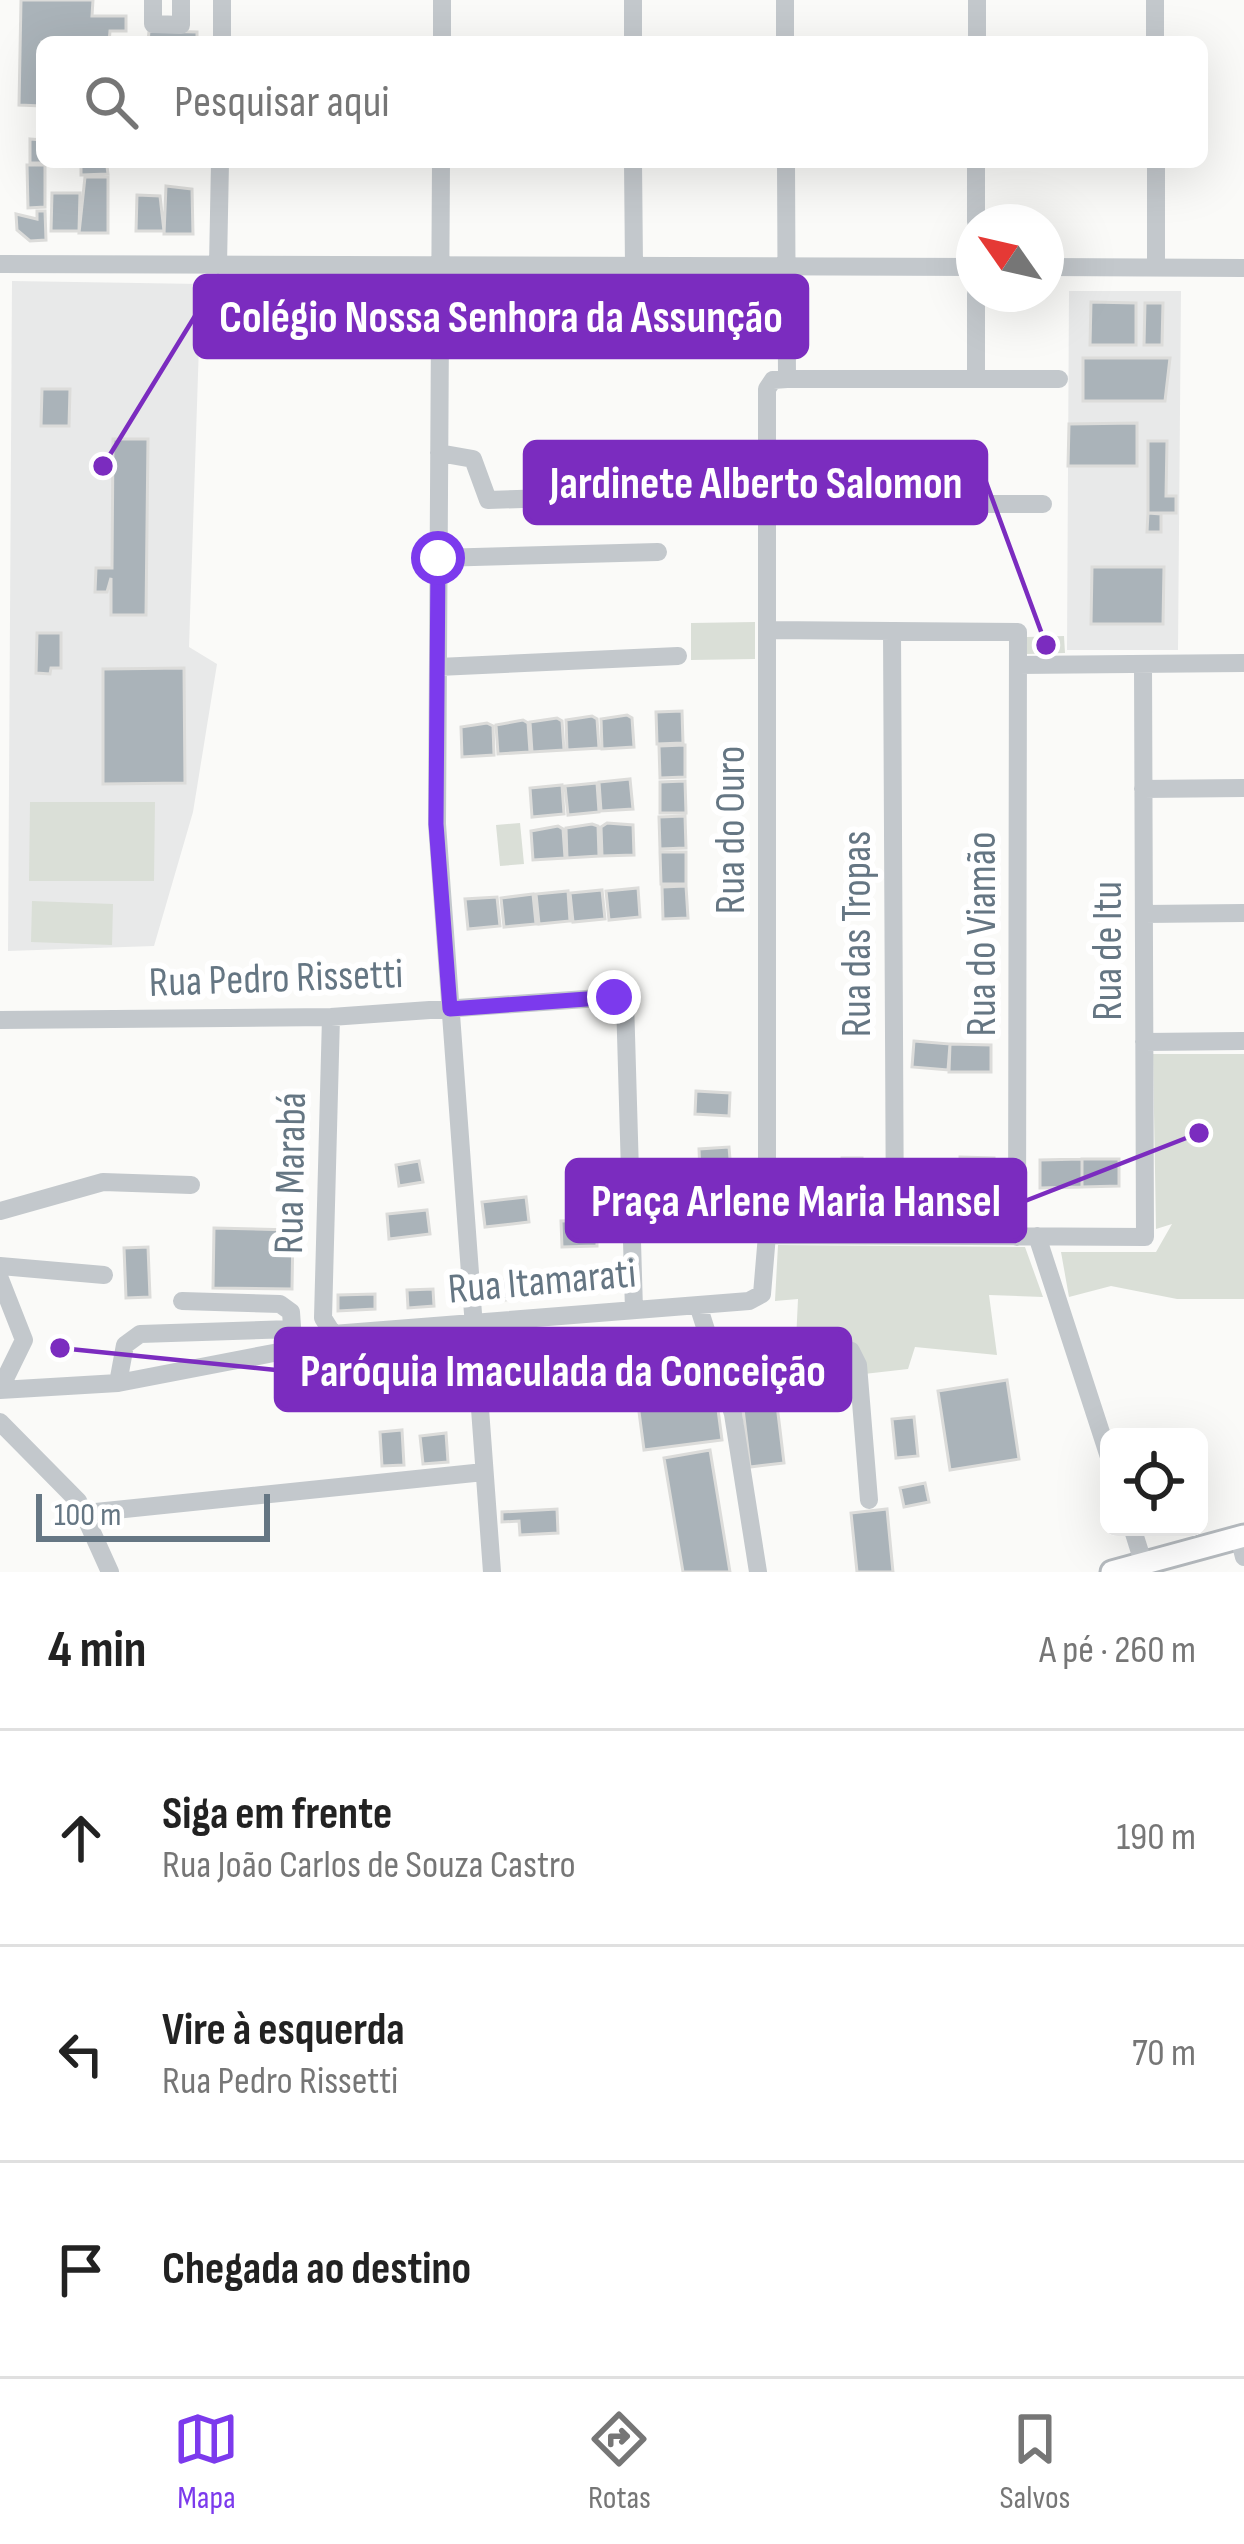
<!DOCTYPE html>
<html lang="pt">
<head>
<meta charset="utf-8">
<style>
  :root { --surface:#fff; --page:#f2f2f2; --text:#222; --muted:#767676; --line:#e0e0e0; --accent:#7c3aed }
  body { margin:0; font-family:"Sofia Sans Condensed",sans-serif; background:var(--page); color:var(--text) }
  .controls { position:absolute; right:36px; bottom:36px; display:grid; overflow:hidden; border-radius:18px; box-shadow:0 12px 48px #0002 }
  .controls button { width:108px; height:108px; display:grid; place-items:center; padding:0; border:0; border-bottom:3px solid var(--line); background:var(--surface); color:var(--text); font:60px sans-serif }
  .compass { position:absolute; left:956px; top:204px; width:108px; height:108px; border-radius:50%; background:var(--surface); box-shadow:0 12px 48px #0002; rotate:304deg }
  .scale { position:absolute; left:36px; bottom:30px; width:234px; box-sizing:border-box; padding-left:12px; border:6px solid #657683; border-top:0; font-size:33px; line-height:42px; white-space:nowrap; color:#657683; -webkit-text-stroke:9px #fff; paint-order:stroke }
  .stop { position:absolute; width:36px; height:36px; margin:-27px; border:9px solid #7c3aed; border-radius:50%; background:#fff }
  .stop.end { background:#7c3aed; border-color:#fff; box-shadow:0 3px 12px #0008 }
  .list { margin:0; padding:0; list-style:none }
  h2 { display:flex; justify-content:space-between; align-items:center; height:156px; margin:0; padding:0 48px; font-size:51px }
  h2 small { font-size:39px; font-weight:400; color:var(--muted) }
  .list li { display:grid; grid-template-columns:78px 1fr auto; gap:36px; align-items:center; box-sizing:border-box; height:216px; padding:0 48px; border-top:3px solid var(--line) }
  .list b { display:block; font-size:45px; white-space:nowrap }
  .list p { margin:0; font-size:39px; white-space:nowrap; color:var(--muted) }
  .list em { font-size:39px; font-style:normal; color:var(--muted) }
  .icon { flex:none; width:66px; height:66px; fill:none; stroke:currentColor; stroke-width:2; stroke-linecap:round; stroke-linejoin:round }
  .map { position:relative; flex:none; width:1244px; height:1572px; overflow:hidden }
  .search { position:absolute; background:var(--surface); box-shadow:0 12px 48px #0002; left:36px; right:36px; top:36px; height:132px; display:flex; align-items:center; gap:30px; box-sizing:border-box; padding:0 42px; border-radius:18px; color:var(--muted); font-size:45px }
  .sheet { height:804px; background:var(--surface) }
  nav { display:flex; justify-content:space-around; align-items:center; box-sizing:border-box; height:168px; border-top:3px solid var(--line); background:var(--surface); font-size:33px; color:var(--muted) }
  nav a { display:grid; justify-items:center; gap:6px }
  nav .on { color:var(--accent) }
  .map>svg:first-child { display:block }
</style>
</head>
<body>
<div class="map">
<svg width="1244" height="1572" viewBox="0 0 1244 1572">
  <rect width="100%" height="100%" fill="#fafaf8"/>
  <path fill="#e8e9e9" d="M12 281 201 284 189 647 217 664 193 812 154 946 8 951Z
    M1069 291H1181L1178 650H1067Z"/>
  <path fill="#dadfd7" d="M755 622V659L691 660V623Z
    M1064 636 1065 653 1027 654V637Z
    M30 802H155L154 881H29Z
    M520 823 524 864 500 866 496 825Z
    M32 901 113 904 112 945 31 942Z
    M1153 1054H1244V1299H1177L1111 1286 1069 1297 1061 1252H1156L1172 1224 1156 1229Z
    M778 1245 1025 1247 1043 1297 989 1295 997 1355 915 1347 908 1369 864 1374 840 1337 796 1341 798 1299 775 1301Z"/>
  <path fill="#aab3b9" stroke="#dcdcda" stroke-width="3" d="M21 0H93L92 16H126V31H110L109 42H42V106L19 105Z
    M149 31 197 32V42H148Z
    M30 139 42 140V162L62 163H30Z
    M107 162H144V166H107Z
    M27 165H45V207L28 208Z
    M81 166H107L108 174 81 175Z
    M85 177H108V233H79Z
    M166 186 192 189 193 234H164Z
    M52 193H80L79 231H51Z
    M137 195 160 196 164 231H136Z
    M37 211H45L46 240 30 241 17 230 16 214 37 219Z
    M1091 302 1136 303V345H1090Z
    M1145 303H1163L1162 345H1144Z
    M1083 358H1170L1165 401H1083Z
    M42 389H70L69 426H41Z
    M1137 423V466H1068L1069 424Z
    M113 439H148L146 615H111V578L107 592H95L96 568H112Z
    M1148 441H1167L1166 496H1176V513H1148Z
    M1148 513 1161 514V532H1147Z
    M1092 567H1164L1163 624H1091Z
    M37 633H61V668H51L50 674 36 673Z
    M184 668 185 783 103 784V669Z
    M682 711 683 743 657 744 656 712Z
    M627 715 632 718 634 747 602 749 601 719Z
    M592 716 597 719 599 748 567 750 566 720Z
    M557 718 562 721 564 750 532 752 530 722Z
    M523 720 528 723 530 752 498 754 496 725Z
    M487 723 493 726 494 755 462 757 461 727Z
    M685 745V777L660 778 659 746Z
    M630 779 633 809 601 811 599 782Z
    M685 781 686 813H660V782Z
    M597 783 599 812 568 815 565 786Z
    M562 785 564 814 532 817 530 788Z
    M685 816 686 848 660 849 659 817Z
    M607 823 633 825 634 855 602 856 601 827Z
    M592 824 598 826 599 856 567 858 566 828Z
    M558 826 563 829 565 858 533 860 531 831Z
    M660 852H686V884H661Z
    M686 886 688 918 663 919 662 887Z
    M638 888 640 917 609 920 606 891Z
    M602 890 605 919 573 922 570 893Z
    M568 891 570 921 539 924 536 894Z
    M533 894 536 924 504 927 501 898Z
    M497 897 500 926 468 929 465 899Z
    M914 1041 950 1044 948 1070 912 1067Z
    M950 1044 991 1045V1072H949Z
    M696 1091 730 1093 729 1116 695 1114Z
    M729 1147 731 1171 700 1173 699 1149Z
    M960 1157 994 1158 993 1182 959 1181Z
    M842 1158H862L861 1182 841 1181Z
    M1082 1159V1187L1040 1188V1160Z
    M1082 1159H1119V1186L1082 1187Z
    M419 1161 423 1182 399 1186 396 1165Z
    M526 1197 529 1222 485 1227 482 1202Z
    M427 1210 430 1234 389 1239 387 1214Z
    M597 1220V1246L562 1247 561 1221Z
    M214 1228 293 1230 292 1289 213 1288Z
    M148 1247 150 1297 126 1298 124 1248Z
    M537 1277 538 1297 494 1301 493 1281Z
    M433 1289 434 1306 408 1308 407 1290Z
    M375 1294V1309L338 1311V1295Z
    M714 1379 722 1440 644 1450 636 1389Z
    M1007 1380 1019 1459 950 1470 938 1391Z
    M777 1405 784 1463 750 1467 743 1409Z
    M914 1417 918 1456 896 1458 892 1419Z
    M402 1430 404 1465 382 1466 380 1432Z
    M446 1433 448 1462 423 1464 420 1436Z
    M710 1450 730 1572H683L664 1458Z
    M925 1483 929 1502 904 1507 900 1488Z
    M557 1509 558 1533 520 1535 519 1521 502 1522V1512Z
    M887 1509 893 1572H857L851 1513Z"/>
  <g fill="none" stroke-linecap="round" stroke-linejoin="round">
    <g stroke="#b5babe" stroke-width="27">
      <path id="major" d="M1112 1572 1244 1536"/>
    </g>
    <path stroke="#c3c8cc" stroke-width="18" d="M153 0V24L181 25V0
      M633 0V42
      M785 0V42
      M1155 0V42
      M222 42V0
      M442 42V0
      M977 42V0
      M441 162 437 824 492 1572
      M633 162 634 266
      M786 162 787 379
      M1156 162V268
      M976 222V162
      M0 264 974 267
      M218 265 220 162
      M1046 267 1244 268
      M976 379V294
      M439 453 473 459 488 500 552 498 575 485 634 482
      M767 504H1043
      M438 558 658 552
      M767 630 1018 632 1017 1237
      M892 631 895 1236
      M1018 665 1244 663
      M438 667 678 656
      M1143 789 1244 788
      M1144 914 1244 913
      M331 1017 323 1318 333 1334 749 1301 762 1294 767 1235V389L773 380 787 379H1059
      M0 1020 331 1017 614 997 625 1000 634 1310
      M1144 1042 1244 1041
      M0 1211 103 1182 191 1185
      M767 1235 1145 1237 1143 664
      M1037 1236 1109 1457
      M0 1266 104 1275
      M0 1279 24 1340 0 1389
      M698 1305 733 1414 758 1572
      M721 1374 851 1351 858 1365 869 1500
      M118 1383 125 1345 140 1334 292 1329
      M0 1390 118 1383 284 1351 293 1341 291 1312 280 1304 182 1301
      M0 1422 78 1501 110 1572
      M86 1513 484 1472
      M1132 1527 1143 1562
      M1239 1537 1244 1557"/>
    <use href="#major" stroke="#fff" stroke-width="21"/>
  </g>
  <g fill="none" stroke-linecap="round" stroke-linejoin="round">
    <path stroke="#7c3aed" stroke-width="15" d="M438 558 436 824 450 1009 614 997"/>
  </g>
  <g text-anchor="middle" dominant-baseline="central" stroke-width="12" stroke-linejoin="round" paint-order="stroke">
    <g font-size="42" fill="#657683" stroke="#fff">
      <text transform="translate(731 830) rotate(-90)">Rua do Ouro</text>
      <text transform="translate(857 934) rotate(-90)">Rua das Tropas</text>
      <text transform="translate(982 934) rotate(-90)">Rua do Viamão</text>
      <text transform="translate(1108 951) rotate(-90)">Rua de Itu</text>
      <text transform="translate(276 979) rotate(-2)">Rua Pedro Rissetti</text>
      <text transform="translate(291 1173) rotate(-89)">Rua Marabá</text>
      <text transform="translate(542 1282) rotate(-5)">Rua Itamarati</text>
    </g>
  </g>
  <path fill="none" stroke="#7b2cbf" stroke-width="4.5" d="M103 466L195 316M1046 645L986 482M1199 1133L1025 1201M60 1348L276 1370"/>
  <g fill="#7b2cbf" stroke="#fff" stroke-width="4.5">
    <circle cx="103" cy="466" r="12"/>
    <circle cx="1046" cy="645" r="12"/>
    <circle cx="1199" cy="1133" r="12"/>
    <circle cx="60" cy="1348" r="12"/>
  </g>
  <g fill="#7b2cbf" stroke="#7b2cbf" stroke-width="4.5">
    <rect x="195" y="276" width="612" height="81" rx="12"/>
    <rect x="525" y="442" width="461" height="81" rx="12"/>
    <rect x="567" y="1160" width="458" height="81" rx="12"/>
    <rect x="276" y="1329" width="574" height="81" rx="12"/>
  </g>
  <g font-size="45" text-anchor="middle" font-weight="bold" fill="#fff">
    <text x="501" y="332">Colégio Nossa Senhora da Assunção</text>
    <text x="756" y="498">Jardinete Alberto Salomon</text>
    <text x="796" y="1216">Praça Arlene Maria Hansel</text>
    <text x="563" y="1386">Paróquia Imaculada da Conceição</text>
  </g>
</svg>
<div class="controls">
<button><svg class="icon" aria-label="locate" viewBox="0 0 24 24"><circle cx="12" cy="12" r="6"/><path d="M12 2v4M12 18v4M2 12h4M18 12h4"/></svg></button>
</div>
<svg class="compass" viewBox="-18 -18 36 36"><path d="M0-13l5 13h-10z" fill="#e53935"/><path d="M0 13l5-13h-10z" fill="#767676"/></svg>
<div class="scale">100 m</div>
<div class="stop" style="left:438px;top:558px"></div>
<div class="stop end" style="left:614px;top:997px"></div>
<div class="search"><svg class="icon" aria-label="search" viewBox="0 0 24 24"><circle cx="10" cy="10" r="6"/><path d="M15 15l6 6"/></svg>Pesquisar aqui</div>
</div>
<section class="sheet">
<h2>4 min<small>A pé · 260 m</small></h2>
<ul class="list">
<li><svg class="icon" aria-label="ahead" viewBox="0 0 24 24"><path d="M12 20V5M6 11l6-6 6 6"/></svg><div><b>Siga em frente</b><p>Rua João Carlos de Souza Castro</p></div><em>190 m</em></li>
<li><svg class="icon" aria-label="left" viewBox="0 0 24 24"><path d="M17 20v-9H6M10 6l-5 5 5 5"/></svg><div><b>Vire à esquerda</b><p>Rua Pedro Rissetti</p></div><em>70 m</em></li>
<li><svg class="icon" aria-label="arrive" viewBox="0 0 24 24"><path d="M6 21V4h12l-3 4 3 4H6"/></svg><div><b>Chegada ao destino</b></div></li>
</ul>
</section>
<nav>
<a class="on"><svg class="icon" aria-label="map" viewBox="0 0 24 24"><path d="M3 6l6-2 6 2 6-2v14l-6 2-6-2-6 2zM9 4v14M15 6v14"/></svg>Mapa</a>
<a><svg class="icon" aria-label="directions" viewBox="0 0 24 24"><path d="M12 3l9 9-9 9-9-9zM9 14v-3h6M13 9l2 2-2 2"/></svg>Rotas</a>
<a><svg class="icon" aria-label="saved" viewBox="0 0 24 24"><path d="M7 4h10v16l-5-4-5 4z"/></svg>Salvos</a>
</nav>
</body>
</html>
